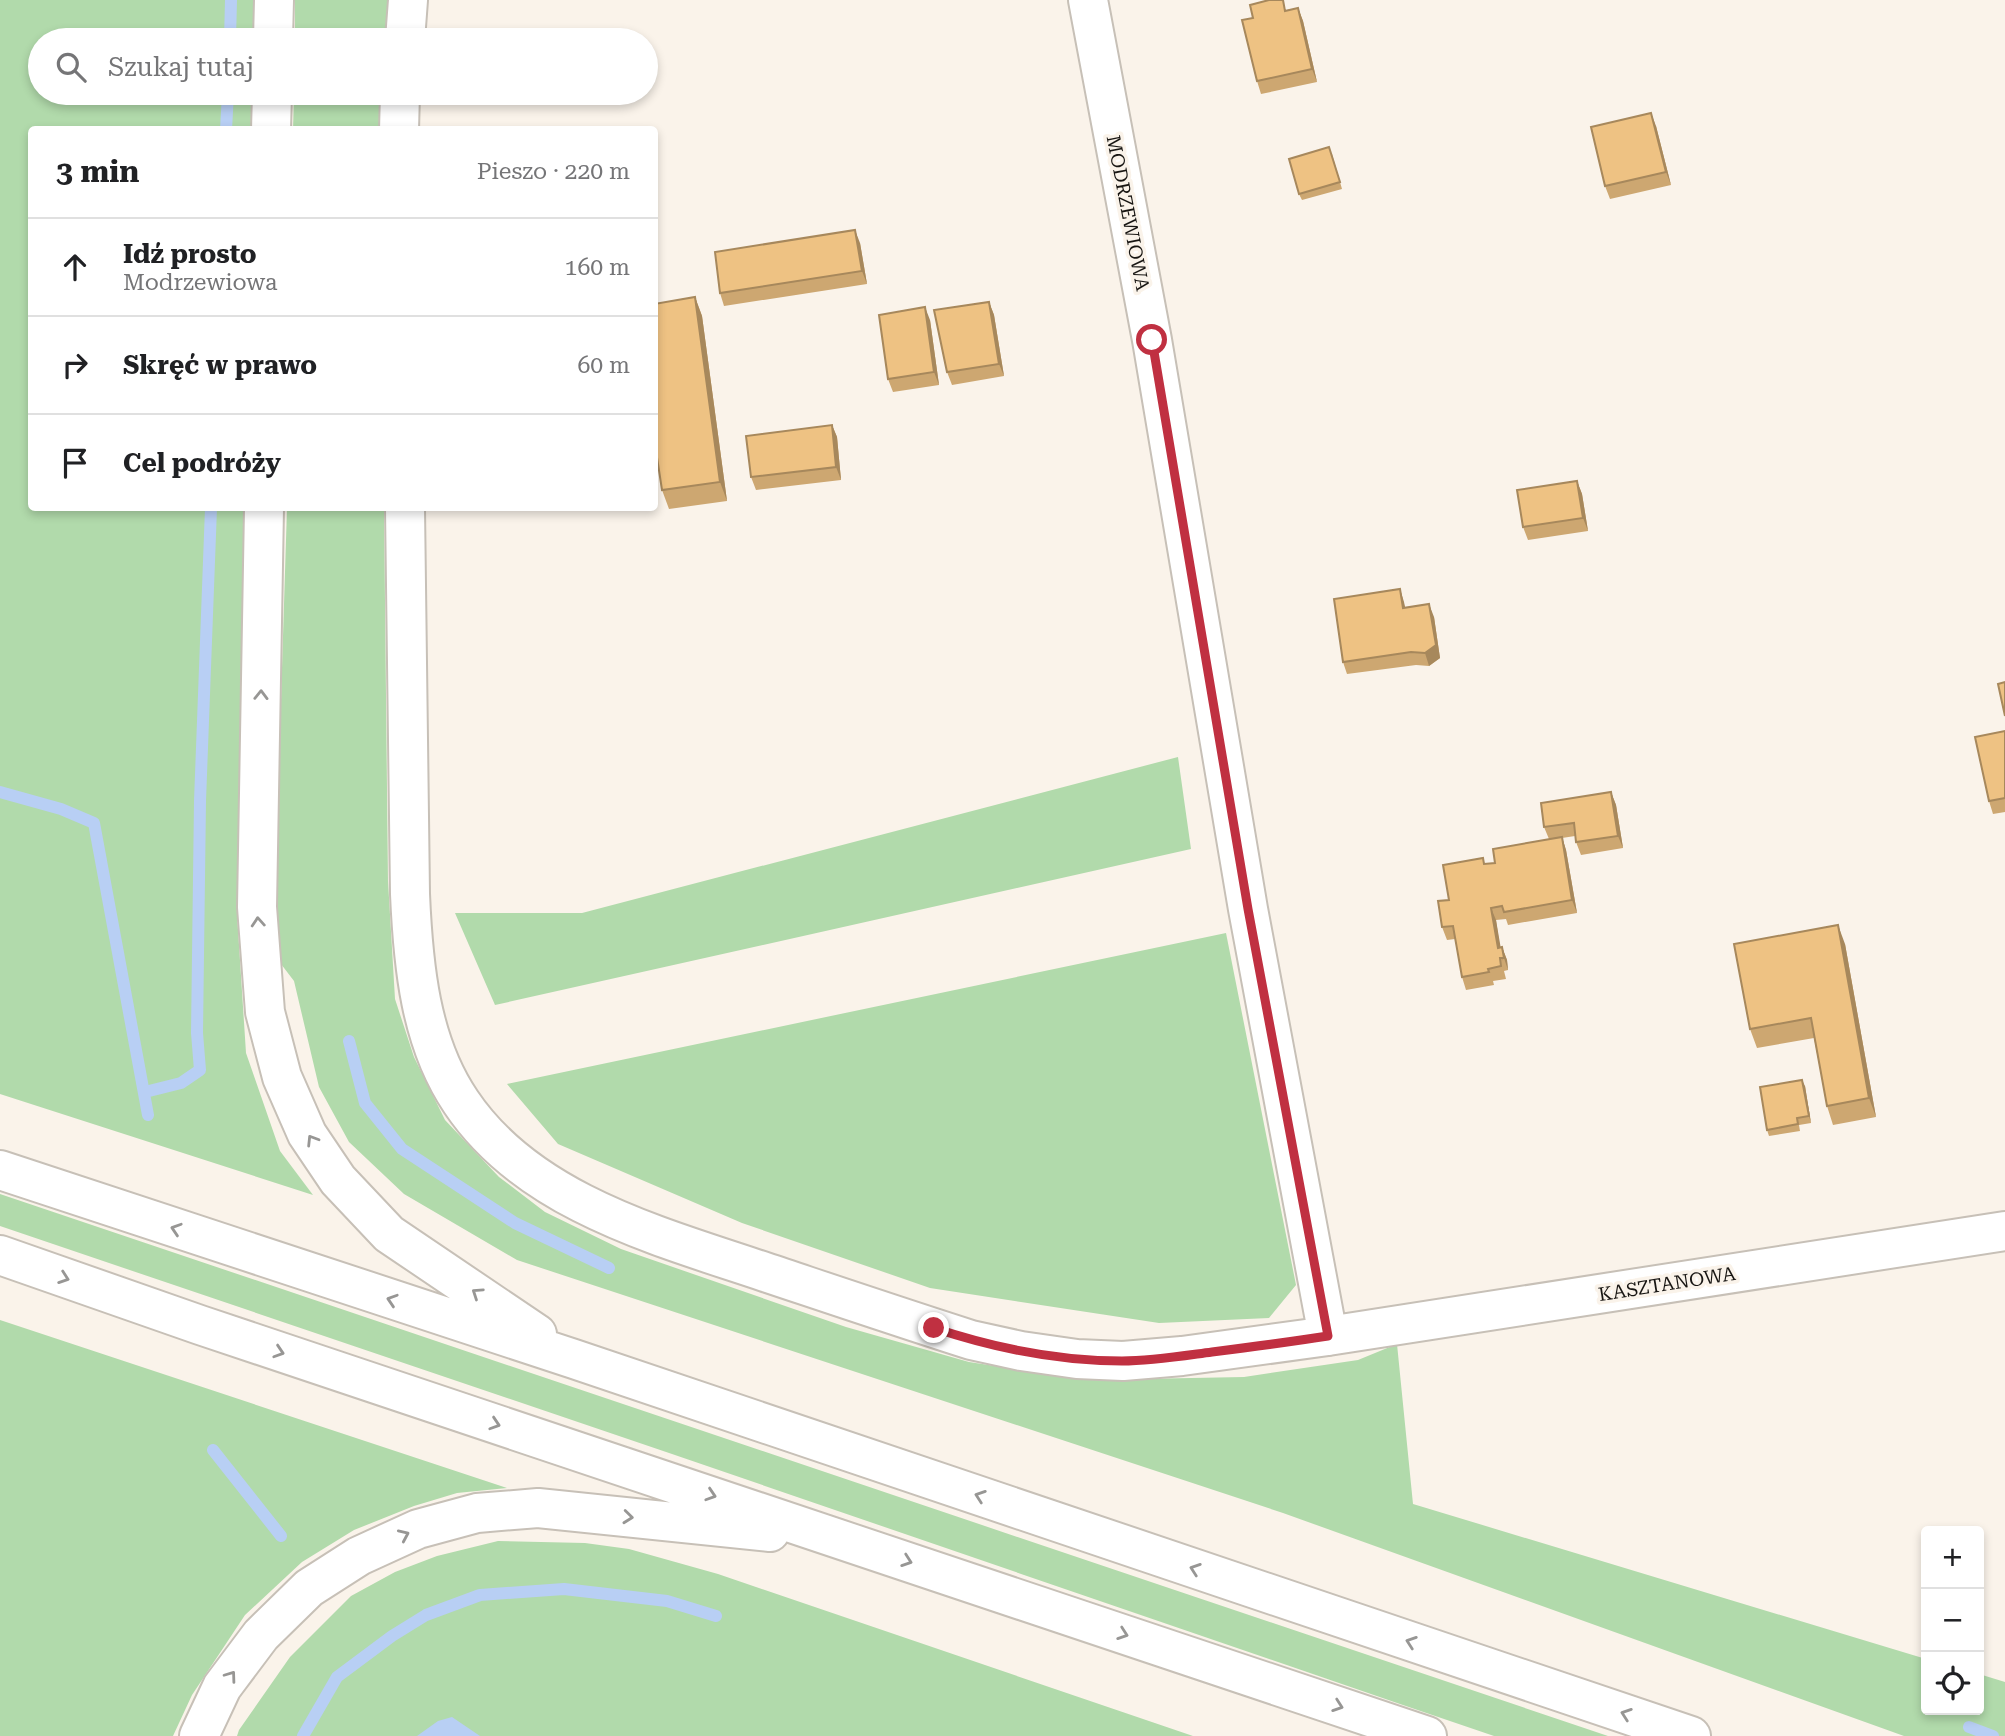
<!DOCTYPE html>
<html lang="pl">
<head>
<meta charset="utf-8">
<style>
  :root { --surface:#fff; --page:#f2f2f2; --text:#202124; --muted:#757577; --line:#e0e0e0 }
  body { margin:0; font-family:"Roboto Serif",serif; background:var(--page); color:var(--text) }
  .controls { position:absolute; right:21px; bottom:21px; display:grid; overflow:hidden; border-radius:7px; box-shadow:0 4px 10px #0003 }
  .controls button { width:63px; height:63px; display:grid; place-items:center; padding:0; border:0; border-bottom:2px solid var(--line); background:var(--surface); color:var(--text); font:35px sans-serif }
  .stop { position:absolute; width:21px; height:21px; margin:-16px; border:5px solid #c03041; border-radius:50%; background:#fff }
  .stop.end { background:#c03041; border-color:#fff; box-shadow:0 2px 7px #0008 }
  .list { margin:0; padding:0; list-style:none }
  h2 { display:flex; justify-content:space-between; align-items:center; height:91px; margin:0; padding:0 28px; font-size:30px }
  h2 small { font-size:23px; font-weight:400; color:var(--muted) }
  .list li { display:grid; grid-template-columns:46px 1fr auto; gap:21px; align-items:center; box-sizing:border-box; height:98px; padding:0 28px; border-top:2px solid var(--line) }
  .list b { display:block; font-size:26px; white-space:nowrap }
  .list p { margin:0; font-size:23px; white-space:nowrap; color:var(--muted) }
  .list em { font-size:23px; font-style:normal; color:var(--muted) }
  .icon { flex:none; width:38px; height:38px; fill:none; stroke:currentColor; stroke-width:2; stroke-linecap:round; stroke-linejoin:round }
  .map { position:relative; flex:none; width:2005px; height:1736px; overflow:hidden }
  .search { position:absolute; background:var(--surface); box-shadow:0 4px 10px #0003; left:28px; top:28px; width:630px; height:77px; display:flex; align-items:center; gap:18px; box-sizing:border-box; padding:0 24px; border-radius:38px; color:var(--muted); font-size:26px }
  .panel { position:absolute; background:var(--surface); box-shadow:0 4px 10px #0003; left:28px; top:126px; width:630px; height:385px; border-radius:7px }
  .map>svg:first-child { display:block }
</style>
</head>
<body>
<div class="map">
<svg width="2005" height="1736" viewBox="0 0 2005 1736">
  <rect width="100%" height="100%" fill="#faf3ea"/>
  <path fill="#b1daab" d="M0 0H255L254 40H40V93H253L252 129 32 130V508H245L237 914 246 1053 280 1151 313 1195 0 1094Z
    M295 0H391L389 40H295Z
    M294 93H387L386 129 293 130Z
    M287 508H384L388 881 395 999 414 1057 445 1120 499 1177 545 1212 621 1249 846 1327 969 1362 1086 1380 1244 1377 1358 1360 1397 1344 1413 1504 1926 1659V1710H1979V1674L2005 1682V1736H1904L1283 1513 517 1260 404 1194 349 1142 319 1087 294 981 281 964 275 892Z
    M1178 757 1191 849 495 1005 455 913H582Z
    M1226 933 1296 1285 1269 1318 1159 1323 930 1288 742 1223 558 1144 507 1084Z
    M0 1194 1608 1736H1494L1400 1704 672 1454 0 1226Z
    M0 1320 507 1488 457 1493 414 1506 354 1530 302 1562 245 1615 192 1695 173 1736H0Z
    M498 1541 585 1543 629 1549 718 1574 1193 1736H237L239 1730 290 1657 351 1596 395 1572 437 1556Z"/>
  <path fill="#b8cff4" d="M452 1717 480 1736H417L438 1721Z"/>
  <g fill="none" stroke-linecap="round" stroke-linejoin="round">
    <path stroke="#b8cff4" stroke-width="12" d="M230 40 231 0
      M226 130 228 93
      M0 792 61 809 94 823 148 1115
      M349 1041 365 1103 402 1149 515 1223 609 1268
      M145 1092 181 1083 200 1070 197 1033 200 801 211 508
      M213 1450 281 1536
      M1969 1727 1993 1736
      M303 1736 337 1677 392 1636 426 1615 480 1595 564 1589 667 1601 716 1616"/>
    <g stroke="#c7c0b7" stroke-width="42">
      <path id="street" d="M1088 0 1152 340 1248 909 1328 1336
        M405 40 408 0
        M399 130 400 93
        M405 508 410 894C413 964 420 1042 461 1102 528 1202 658 1236 765 1272 834 1295 902 1318 971 1340L1021 1351 1077 1359 1123 1361 1182 1356 1328 1336 2005 1231"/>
    </g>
    <g stroke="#c7c0b7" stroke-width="42">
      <path id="highway" d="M273 40 274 0
        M271 130 272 93
        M264 508 257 907 265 1012 282 1077 307 1134 338 1180 389 1234 537 1334
        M0 1170 574 1359 1691 1736
        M0 1255 200 1325 1427 1736
        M199 1736 222 1687 261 1635 309 1588 359 1556 418 1529 477 1513 538 1508 770 1532"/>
    </g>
    <use href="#street" stroke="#fff" stroke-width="38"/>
    <use href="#highway" stroke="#fff" stroke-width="38"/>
  </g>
  <path fill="#cda771" d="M1298 8 1303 21 1317 82 1261 94 1257 81 1287 10Z
    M1656 126 1671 185 1610 199 1605 186Z
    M1332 154 1342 189 1302 200 1299 194Z
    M860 243 867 284 724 306 720 293Z
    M695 297 702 316 727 501 669 509 662 490Z
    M989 302 994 315 1004 376 952 385 947 372Z
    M930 320 939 385 893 392 888 379Z
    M832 425 837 437 841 480 756 490 751 477Z
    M1577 481 1582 494 1588 531 1528 540 1523 527Z
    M1400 589 1405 608 1434 617 1440 658 1429 666 1416 665 1347 674 1343 662Z
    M2005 731V812L1993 814 1989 801Z
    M1611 792 1616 805 1623 848 1581 855 1576 842 1575 836 1562 838 1566 850 1577 913 1508 925 1506 919 1496 920 1500 948 1502 947 1507 960 1508 970 1504 971 1506 979 1493 981 1494 985 1466 990 1462 977 1455 939 1447 940 1442 927 1449 900 1485 864 1495 863 1549 839 1544 827Z
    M1845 944 1876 1117 1833 1125 1827 1106 1814 1038 1757 1048 1750 1029Z
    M1805 1086 1811 1123 1799 1125 1800 1131 1769 1136 1767 1130Z"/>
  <path fill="#a7885c" d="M1298 8 1303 21 1317 82 1312 69Z
    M1651 113 1656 126 1671 185 1666 172Z
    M855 230 860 243 867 284 862 271Z
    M695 297 702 316 727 501 720 482Z
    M989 302 994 315 1004 376 999 364Z
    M925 307 930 320 939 385 934 372Z
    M832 425 837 437 841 480 836 467Z
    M1577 481 1582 494 1588 531 1583 518Z
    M1400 589 1404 602 1408 621 1403 608Z
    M1429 604 1434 617 1440 658 1429 666 1425 653Z
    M1611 792 1616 805 1623 848 1618 836Z
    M1562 837 1566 850 1577 913 1572 900Z
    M1491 908 1496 920 1503 961 1498 948Z
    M1838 925 1845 944 1876 1117 1869 1098Z
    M1502 947 1507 960 1508 970 1504 958Z
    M1802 1080 1805 1086 1811 1123 1809 1116Z"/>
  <path fill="#eec283" stroke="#a7885c" stroke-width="2" d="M1269 0H1283L1285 11 1298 8 1312 69 1257 81 1242 20 1253 18 1250 5Z
    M1651 113 1666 172 1605 186 1591 127Z
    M1329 147 1340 182 1299 194 1289 159Z
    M855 230 862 271 720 293 715 252Z
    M695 297 720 482 662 490 654 438V304Z
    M989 302 999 364 947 372 934 310Z
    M925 307 934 372 888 379 879 315Z
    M832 425 836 467 751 477 746 436Z
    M1577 481 1583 518 1523 527 1517 490Z
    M1400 589 1403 608 1429 604 1436 645 1425 653 1411 652 1343 662 1334 599Z
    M2005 682V716L1998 684Z
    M2005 731V798L1989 801 1975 737Z
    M1611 792 1618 836 1576 842 1574 823 1544 827 1541 803Z
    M1562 837 1572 900 1504 912 1502 906 1491 908 1498 948 1502 947 1504 958H1500L1501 966 1488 969 1489 972 1462 977 1453 926 1442 927 1438 901 1449 900 1443 865 1483 858 1484 864 1495 863 1493 849Z
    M1838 925 1869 1098 1827 1106 1811 1018 1750 1029 1734 944Z
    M1802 1080 1809 1116 1797 1118 1798 1124 1767 1130 1760 1087Z"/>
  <defs><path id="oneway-chevron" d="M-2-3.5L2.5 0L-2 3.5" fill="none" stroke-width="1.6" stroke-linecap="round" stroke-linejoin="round" transform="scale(1.75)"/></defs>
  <g stroke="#979694">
    <use href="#oneway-chevron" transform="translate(261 695) rotate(-89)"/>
    <use href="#oneway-chevron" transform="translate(258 922) rotate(-94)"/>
    <use href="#oneway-chevron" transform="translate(312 1140) rotate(-122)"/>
    <use href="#oneway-chevron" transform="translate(176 1229) rotate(-162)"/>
    <use href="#oneway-chevron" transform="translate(64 1278) rotate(19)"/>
    <use href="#oneway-chevron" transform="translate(477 1293) rotate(-146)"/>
    <use href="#oneway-chevron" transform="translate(392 1300) rotate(-162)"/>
    <use href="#oneway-chevron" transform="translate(279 1352) rotate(18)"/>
    <use href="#oneway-chevron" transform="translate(495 1424) rotate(18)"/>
    <use href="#oneway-chevron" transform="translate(711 1495) rotate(18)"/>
    <use href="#oneway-chevron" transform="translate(980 1496) rotate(-161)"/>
    <use href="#oneway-chevron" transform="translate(628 1517) rotate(6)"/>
    <use href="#oneway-chevron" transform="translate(404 1535) rotate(-24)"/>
    <use href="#oneway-chevron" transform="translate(907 1561) rotate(19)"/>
    <use href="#oneway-chevron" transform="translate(1195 1569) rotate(-161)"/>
    <use href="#oneway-chevron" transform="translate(1123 1634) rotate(19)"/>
    <use href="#oneway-chevron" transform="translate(1411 1642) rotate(-161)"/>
    <use href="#oneway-chevron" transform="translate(231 1676) rotate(-54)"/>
    <use href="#oneway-chevron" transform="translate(1338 1706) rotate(19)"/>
    <use href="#oneway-chevron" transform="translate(1626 1714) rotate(-161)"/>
  </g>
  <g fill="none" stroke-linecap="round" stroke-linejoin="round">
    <path stroke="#c03041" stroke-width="9" d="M934 1328C994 1348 1058 1361 1122 1361 1152 1361 1182 1356 1212 1352 1251 1347 1290 1342 1328 1336L1248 909 1152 340"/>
  </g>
  <g text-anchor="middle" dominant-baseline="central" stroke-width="7" stroke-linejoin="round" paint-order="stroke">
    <g font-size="19" fill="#171512" stroke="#faf3ea">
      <text transform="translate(1128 213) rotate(79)">MODRZEWIOWA</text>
      <text transform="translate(1667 1284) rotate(-9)">KASZTANOWA</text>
    </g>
  </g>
</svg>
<div class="controls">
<button>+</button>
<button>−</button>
<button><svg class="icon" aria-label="locate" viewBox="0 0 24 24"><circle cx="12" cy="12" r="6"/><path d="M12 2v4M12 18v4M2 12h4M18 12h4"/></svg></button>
</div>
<div class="stop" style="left:1152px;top:340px"></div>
<div class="stop end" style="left:934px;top:1328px"></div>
<div class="search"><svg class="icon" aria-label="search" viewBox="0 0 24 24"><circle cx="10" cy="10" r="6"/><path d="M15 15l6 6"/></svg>Szukaj tutaj</div>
<section class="panel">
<h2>3 min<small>Pieszo · 220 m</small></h2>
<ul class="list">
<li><svg class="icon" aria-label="ahead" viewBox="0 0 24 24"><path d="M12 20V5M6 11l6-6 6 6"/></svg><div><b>Idź prosto</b><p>Modrzewiowa</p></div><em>160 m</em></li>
<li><svg class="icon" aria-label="right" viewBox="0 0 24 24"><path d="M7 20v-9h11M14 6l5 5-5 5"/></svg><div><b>Skręć w prawo</b></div><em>60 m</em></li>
<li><svg class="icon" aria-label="arrive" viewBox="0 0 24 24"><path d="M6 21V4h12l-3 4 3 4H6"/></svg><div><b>Cel podróży</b></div></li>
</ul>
</section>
</div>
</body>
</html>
